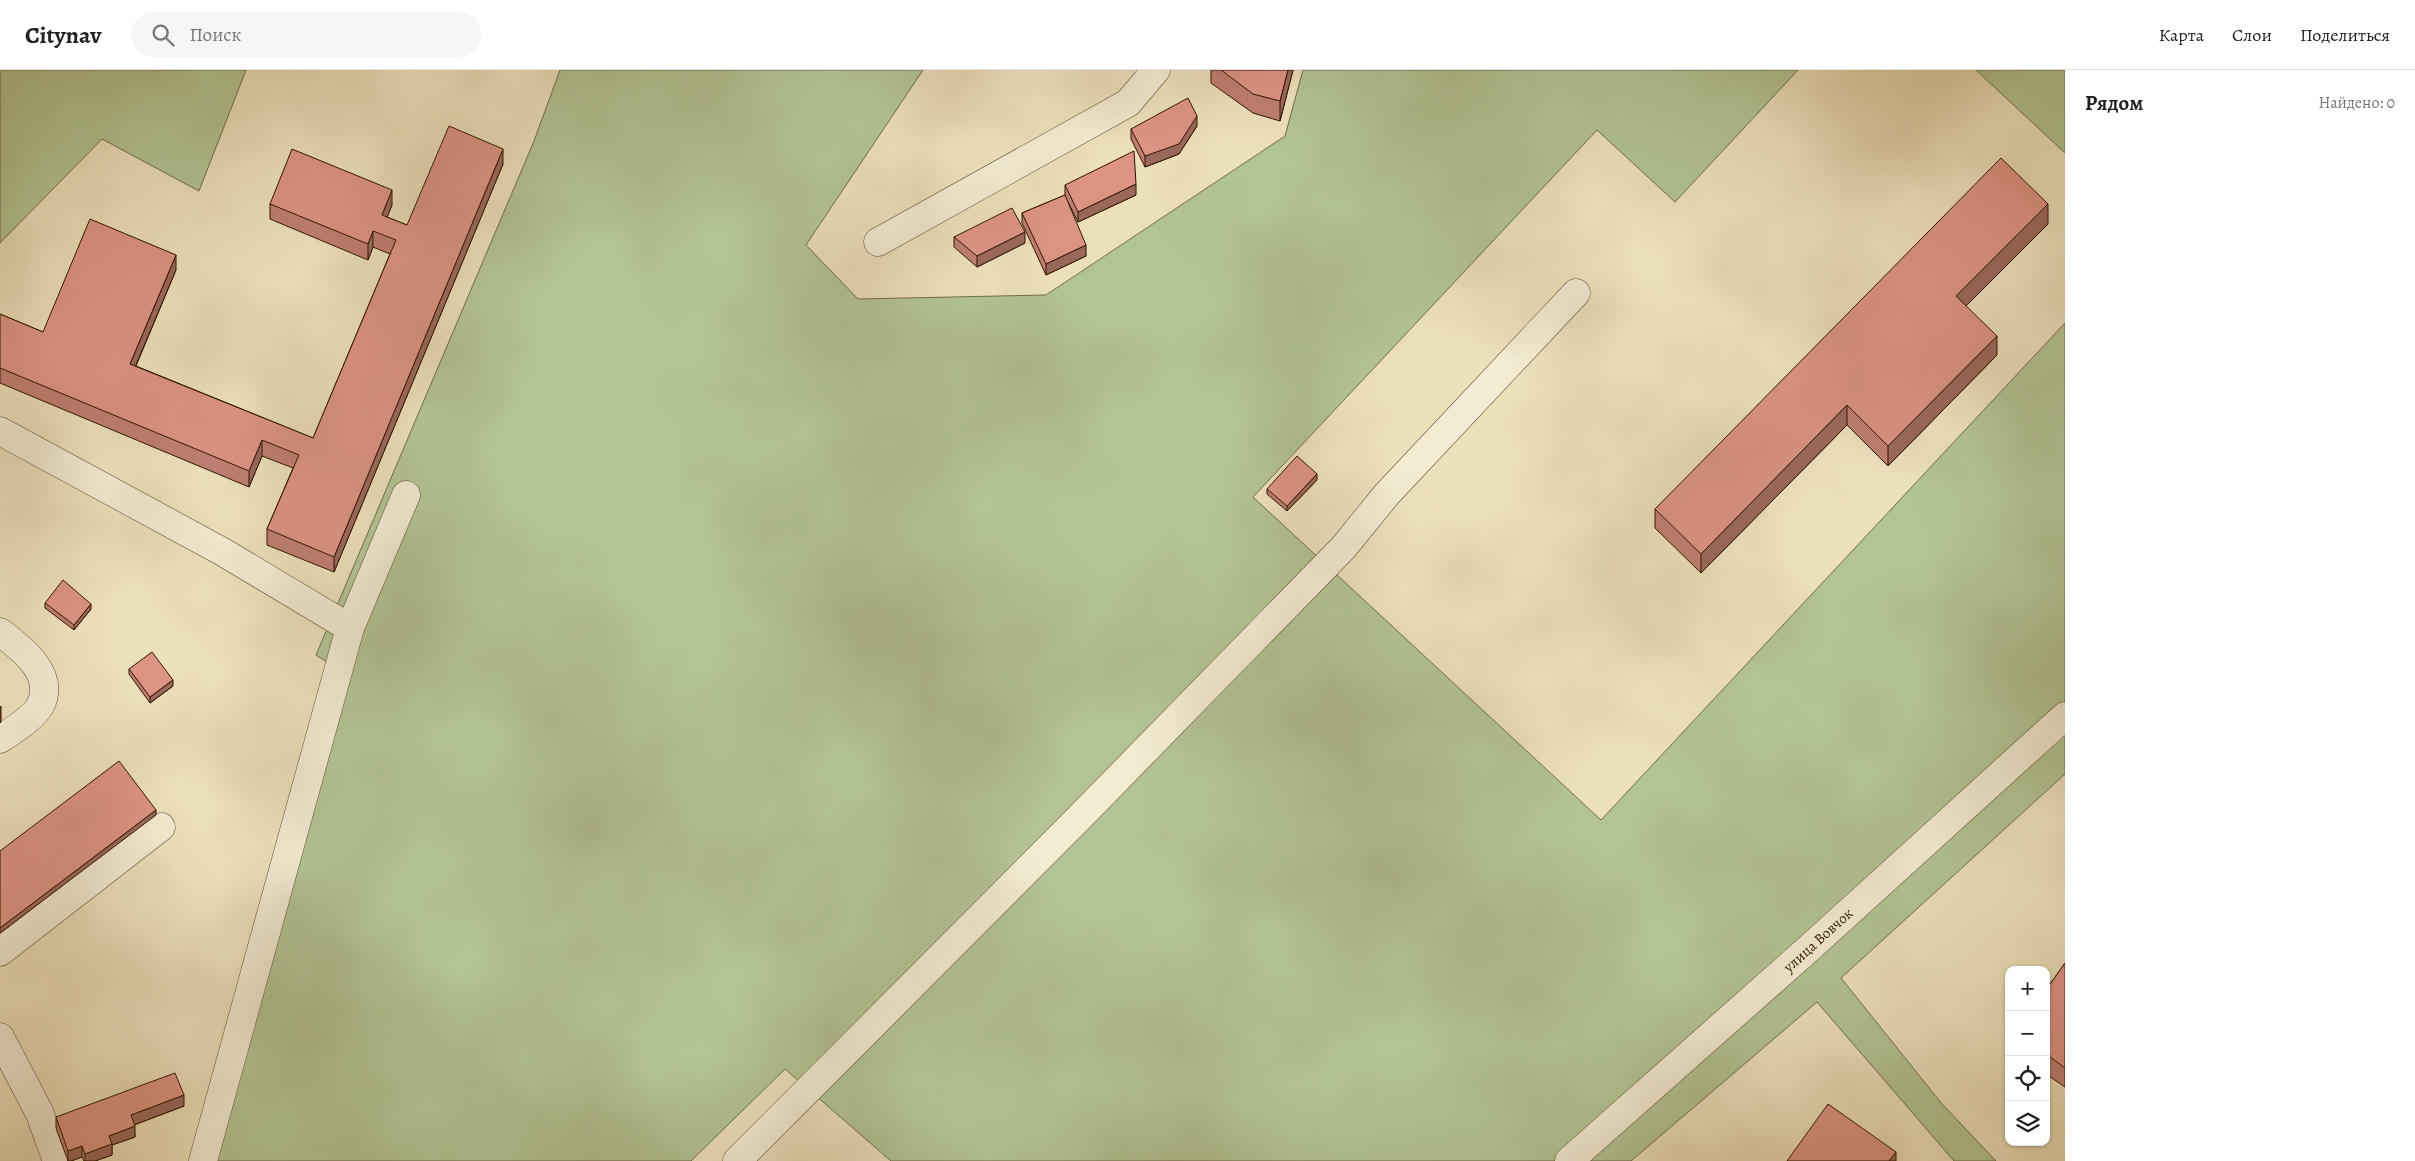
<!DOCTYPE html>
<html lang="ru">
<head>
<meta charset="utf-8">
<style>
  :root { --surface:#fff; --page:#f6f6f6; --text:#222; --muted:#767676; --line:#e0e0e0 }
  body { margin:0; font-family:Alegreya,serif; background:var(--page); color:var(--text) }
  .controls { position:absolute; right:15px; bottom:15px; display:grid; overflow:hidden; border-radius:10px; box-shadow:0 1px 4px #0004 }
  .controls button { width:45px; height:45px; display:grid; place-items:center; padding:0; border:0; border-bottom:1px solid var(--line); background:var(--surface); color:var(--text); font:25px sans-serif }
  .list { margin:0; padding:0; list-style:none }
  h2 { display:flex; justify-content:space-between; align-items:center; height:65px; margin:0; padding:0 20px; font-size:21px }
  h2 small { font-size:16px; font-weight:400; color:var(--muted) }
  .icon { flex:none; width:28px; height:28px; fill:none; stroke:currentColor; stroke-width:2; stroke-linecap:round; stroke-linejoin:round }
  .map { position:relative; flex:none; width:2065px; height:1091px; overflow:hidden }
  header { display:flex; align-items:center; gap:30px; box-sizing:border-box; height:70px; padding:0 25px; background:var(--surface); border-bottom:1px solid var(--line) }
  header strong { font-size:24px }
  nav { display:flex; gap:28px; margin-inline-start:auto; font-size:18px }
  .search { width:350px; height:45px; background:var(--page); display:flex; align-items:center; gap:12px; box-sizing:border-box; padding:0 18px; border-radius:28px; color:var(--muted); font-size:19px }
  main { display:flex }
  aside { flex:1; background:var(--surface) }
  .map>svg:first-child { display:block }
</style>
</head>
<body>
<header>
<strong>Citynav</strong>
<div class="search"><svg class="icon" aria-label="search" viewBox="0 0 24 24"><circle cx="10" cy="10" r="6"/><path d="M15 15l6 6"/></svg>Поиск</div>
<nav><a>Карта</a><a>Слои</a><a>Поделиться</a></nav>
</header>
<main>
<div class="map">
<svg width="2065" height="1091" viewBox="0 0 2065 1091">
  <rect width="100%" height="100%" fill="#ede1bc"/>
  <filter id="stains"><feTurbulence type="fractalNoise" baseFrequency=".004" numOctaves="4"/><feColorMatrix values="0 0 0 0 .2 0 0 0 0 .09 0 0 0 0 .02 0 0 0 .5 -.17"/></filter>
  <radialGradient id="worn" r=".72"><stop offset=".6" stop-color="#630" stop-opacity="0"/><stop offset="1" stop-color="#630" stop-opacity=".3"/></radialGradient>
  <path fill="#b3c494" stroke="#706c4a" d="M0 0H246L199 121 102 69 0 173Z
    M560 0H923L806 175 858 229 1046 225 1285 66 1303 0H1798L1675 132 1597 60 1253 427 1601 750 2065 253V704L1841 908 1942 1034 1996 1091H1954L1817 932 1631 1091H891L785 999 691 1091H203L339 600 316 585 534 71Z
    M1976 0H2065V83Z"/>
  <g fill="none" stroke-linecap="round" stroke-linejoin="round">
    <g stroke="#5e482f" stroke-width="29">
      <path id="minor" d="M878 172 1128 33 1156 0
        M0 361 223 482 350 558
        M0 562C21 578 55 603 41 634 36 646 11 662 0 669
        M0 882 161 757
        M0 967 40 1044 57 1091
        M203 1091 350 558 406 425
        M737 1091 1080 747 1343 478 1387 424 1576 223
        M1569 1091 1806 881 2065 646"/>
    </g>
    <use href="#minor" stroke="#f3ecd3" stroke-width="28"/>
  </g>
  <path fill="#be7f72" stroke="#2e1500" d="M1211 0H1293L1280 51 1253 43 1211 13Z
    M1197 56 1179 84 1145 97 1131 69V59Z
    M503 94 334 502 267 475V459L293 398 262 386 249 417 0 313V244L43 262 176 200 136 296 313 368 390 184 373 177 368 190 270 149V134L392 135 387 147 407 155Z
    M1065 115 1136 125 1078 152 1068 132 1086 186 1046 205 1022 153V143L1065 125Z
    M2048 154 1966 236 1997 285 1888 396 1847 355 1701 503 1655 458V439Z
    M954 167 1025 173 977 197 954 177Z
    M1317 410 1287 441 1267 424V419Z
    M45 533 91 539 74 560 45 538Z
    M129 599 173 616 150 633 129 604Z
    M2065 893V1017L2046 1004V920Z
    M184 1036 134 1055 135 1067 112 1075V1085L95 1091H84L82 1087 71 1091H68L56 1058V1047Z"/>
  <path fill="#9b685c" stroke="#2e1500" d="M1288 0H1293L1280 51V31Z
    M1197 46V56L1179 84 1145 97V86Z
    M503 79V94L334 502V487Z
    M1136 114V125L1078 152V142Z
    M392 120V135L382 160V145Z
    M2048 134V154L1956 246V226Z
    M373 161V177L368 190V174Z
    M1025 162V173L977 197V186Z
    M1086 175V186L1046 205V194Z
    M176 185V200L130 309V294Z
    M1997 266V285L1888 396V376Z
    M1847 335V355L1701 503V484Z
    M262 370V386L249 417V401Z
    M1317 404V410L1287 441V436Z
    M91 534V539L74 560V555Z
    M173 610V616L150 633V627Z
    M1 636V652L0 653V637Z
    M156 740V745L0 863V858Z
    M184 1025V1036L131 1056V1045Z
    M135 1056V1067L112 1075V1085L95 1091H85V1084L109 1066Z
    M82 1076V1087L71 1091H68V1081Z
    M1896 1082V1091H1889Z"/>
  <path fill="#dd9484" stroke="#2e1500" d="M1221 0H1288L1280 31 1253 24Z
    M1188 28 1197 46 1179 74 1145 86 1131 59Z
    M449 56 503 79 334 487 267 459 299 385 262 370 249 401 0 298V244L43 262 90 149 176 185 130 294 313 368 396 170 373 161 368 174 270 134 292 79 392 120 382 145 407 155Z
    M1134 81 1136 114 1078 142 1065 115Z
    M2001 88 2048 134 1956 226 1997 266 1888 376 1847 335 1701 484 1655 439Z
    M1065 125 1086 175 1046 194 1022 143Z
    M1012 138 1025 162 977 186 954 167Z
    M1297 386 1317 404 1287 436 1267 419Z
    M63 510 91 534 74 555 45 533Z
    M152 582 173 610 150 627 129 599Z
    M119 691 156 740 0 858V781Z
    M2065 893V998L2046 984V920Z
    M175 1003 184 1025 131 1045 135 1056 109 1066 112 1074 85 1084 82 1076 68 1081 56 1047Z
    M1828 1034 1896 1082 1889 1091H1787Z"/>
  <g text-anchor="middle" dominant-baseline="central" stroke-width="4" stroke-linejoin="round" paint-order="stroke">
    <g font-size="15" fill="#2e1500" stroke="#f3ecd3">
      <text transform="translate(1818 870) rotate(-42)">улица Вовчок</text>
    </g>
  </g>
  <rect width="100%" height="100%" filter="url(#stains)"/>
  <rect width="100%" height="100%" fill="url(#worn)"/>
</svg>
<div class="controls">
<button>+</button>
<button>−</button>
<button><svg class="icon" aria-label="locate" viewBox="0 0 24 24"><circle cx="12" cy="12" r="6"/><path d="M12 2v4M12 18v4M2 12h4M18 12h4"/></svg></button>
<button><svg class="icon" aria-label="layers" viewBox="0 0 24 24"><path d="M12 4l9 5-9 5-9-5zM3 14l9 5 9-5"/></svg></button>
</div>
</div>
<aside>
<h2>Рядом<small>Найдено: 0</small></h2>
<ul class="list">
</ul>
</aside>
</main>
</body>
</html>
